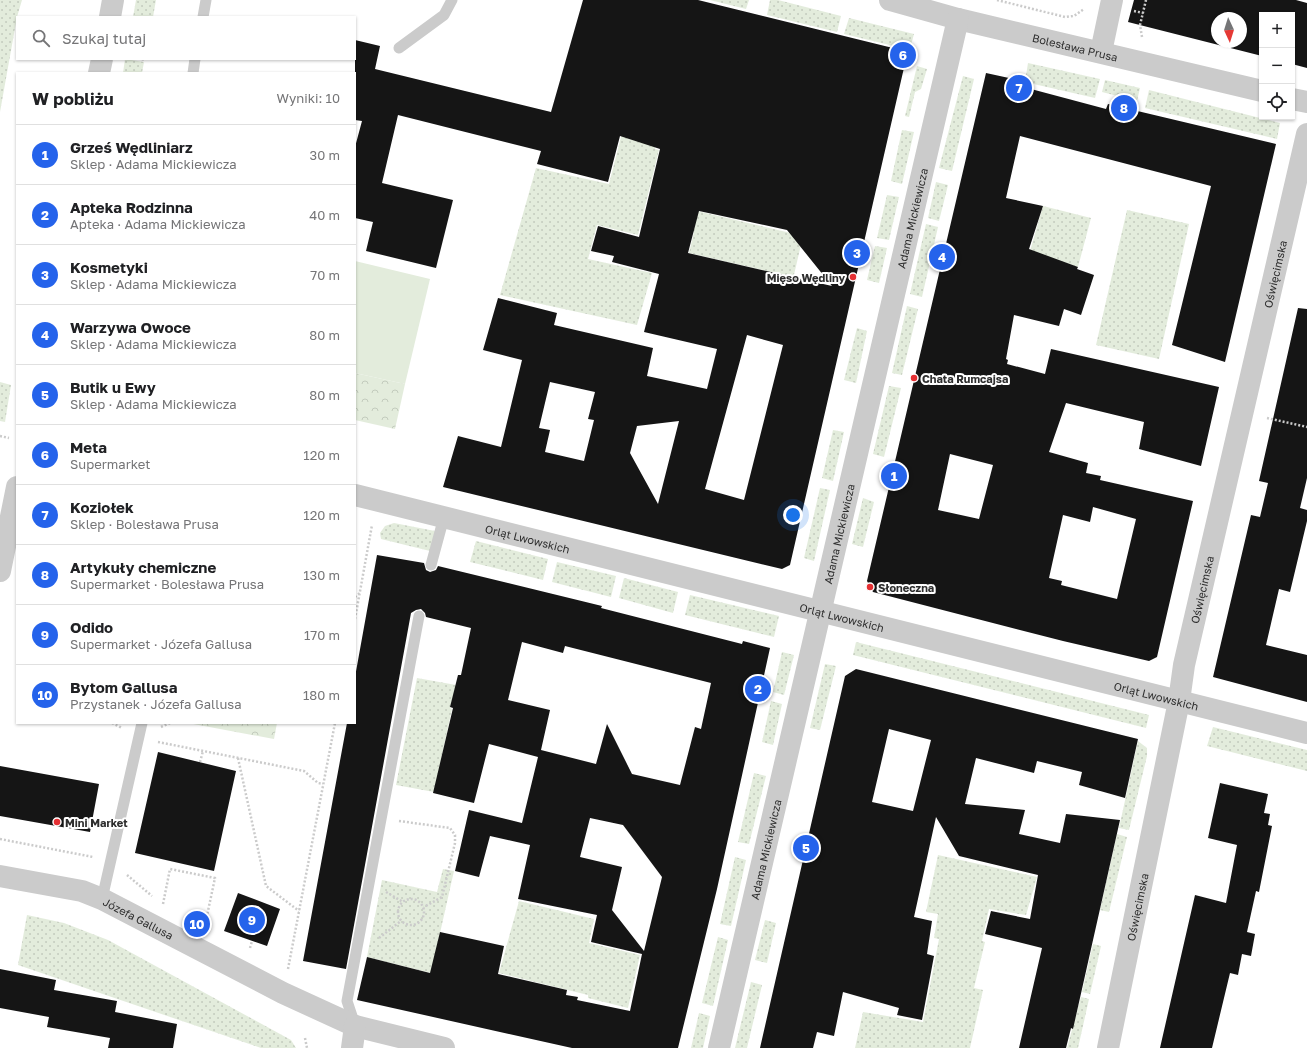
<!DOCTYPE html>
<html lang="pl">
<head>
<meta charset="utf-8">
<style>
  :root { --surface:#fff; --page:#f2f2f2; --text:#202124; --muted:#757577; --line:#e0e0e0; --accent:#2563eb }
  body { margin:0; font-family:"Golos Text",sans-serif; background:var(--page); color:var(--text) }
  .controls { position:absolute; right:12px; top:12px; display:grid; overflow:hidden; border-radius:0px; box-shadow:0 1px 3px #0004 }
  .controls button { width:36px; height:36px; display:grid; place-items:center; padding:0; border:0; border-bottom:1px solid var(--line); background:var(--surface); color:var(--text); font:20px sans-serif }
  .compass { position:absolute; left:1211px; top:12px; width:36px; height:36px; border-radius:50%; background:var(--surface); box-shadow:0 1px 3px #0004; rotate:176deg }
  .you { position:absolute; left:793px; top:515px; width:14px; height:14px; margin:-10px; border:3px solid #fff; border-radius:50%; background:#1a73e8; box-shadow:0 0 0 6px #1a73e833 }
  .badge { display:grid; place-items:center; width:26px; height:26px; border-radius:50%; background:var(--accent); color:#fff; font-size:13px; font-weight:700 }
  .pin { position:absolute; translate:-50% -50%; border:2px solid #fff; box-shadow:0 1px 4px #0006 }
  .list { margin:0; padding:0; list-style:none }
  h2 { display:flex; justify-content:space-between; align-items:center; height:52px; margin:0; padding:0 16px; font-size:17px }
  h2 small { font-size:13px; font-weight:400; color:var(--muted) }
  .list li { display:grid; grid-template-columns:26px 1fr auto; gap:12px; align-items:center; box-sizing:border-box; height:60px; padding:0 16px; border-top:1px solid var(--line) }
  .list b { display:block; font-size:15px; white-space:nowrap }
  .list p { margin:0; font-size:13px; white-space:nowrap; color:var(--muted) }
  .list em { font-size:13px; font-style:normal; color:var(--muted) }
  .icon { flex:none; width:22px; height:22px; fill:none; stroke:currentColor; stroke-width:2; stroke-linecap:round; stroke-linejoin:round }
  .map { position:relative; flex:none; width:1307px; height:1048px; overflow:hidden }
  .search { position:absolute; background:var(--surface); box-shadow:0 1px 3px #0004; left:16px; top:16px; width:340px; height:44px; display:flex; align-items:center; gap:10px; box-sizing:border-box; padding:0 14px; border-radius:0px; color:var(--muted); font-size:15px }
  .panel { position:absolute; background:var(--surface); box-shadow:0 1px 3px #0004; left:16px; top:72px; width:340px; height:652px; border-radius:0px }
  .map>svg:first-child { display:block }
</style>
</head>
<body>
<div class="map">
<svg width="1307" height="1048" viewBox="0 0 1307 1048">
  <defs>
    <pattern id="grass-dots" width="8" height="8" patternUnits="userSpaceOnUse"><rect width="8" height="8" fill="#e3ecdc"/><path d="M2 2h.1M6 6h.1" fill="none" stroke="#c3cbbd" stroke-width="1.8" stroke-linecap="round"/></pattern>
    <pattern id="park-crowns" width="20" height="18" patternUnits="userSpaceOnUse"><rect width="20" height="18" fill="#e3ecdc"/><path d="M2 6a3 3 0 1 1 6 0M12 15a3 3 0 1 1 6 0" fill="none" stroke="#c3cbbd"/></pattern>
  </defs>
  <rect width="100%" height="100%" fill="#fff"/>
  <path fill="url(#grass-dots)" d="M0 0H22L17 17 0 112Z
    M136 0H156L153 17H133Z
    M710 0H749L746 9Z
    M770 0H778L841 16 837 32 767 15Z
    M849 18 914 34 911 45 902 48 844 34Z
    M125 59 144 62 142 73H123Z
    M1028 63 1100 79 1095 98 1025 82Z
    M917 66 927 69 921 89 915 92 909 117 905 116Z
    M963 76 974 79 952 171 939 168Z
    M1105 80 1140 88 1137 101 1102 92Z
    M1149 90 1280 123 1277 139 1145 108Z
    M902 130 914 132 902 184 891 181Z
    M622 133 656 141 655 149 659 150 638 235 597 225 588 259 652 273 637 325 500 295 536 168 609 184Z
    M936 182 948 185 939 221 928 218Z
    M887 195 899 197 889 240 877 238Z
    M672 205 803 236 784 318 775 316 784 275 689 253 694 232 667 226Z
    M1043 206 1091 218 1078 267 1057 260 1028 258Z
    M1127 210 1189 224 1159 359 1096 345Z
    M926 224 938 227 922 297 910 294Z
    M875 246 887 248 879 283 867 280Z
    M907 306 918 309 902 375 892 373Z
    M857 328 867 331 856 383 844 380Z
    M0 382 11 385 5 422 0 421Z
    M889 386 901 388 884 457 873 454Z
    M833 430 844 432 833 481 822 478Z
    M820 488 830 490 814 561 804 558Z
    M863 498 874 502 863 547 852 544Z
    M394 523 435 531 430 551 381 539 380 533 385 526Z
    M476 541 548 559 543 580 470 562Z
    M557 562 616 576 611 597 552 582Z
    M624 578 678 592 673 613 619 598Z
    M690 595 779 616 774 637 685 615Z
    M856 642 1149 715 1146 728 853 655Z
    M782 652 794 655 784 695 773 692Z
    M825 664 836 666 820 730 810 728Z
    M417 678 456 685 450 708 452 709 434 792 396 785Z
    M771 701 782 704 773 745 762 742Z
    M1213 727 1307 750V771L1207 746Z
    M1138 741 1147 748V756L1129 830 1119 828Z
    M754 773 766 776 749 844 738 842Z
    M1117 834 1127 837 1109 912 1100 910Z
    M938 855 1037 877 1026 915 989 909 982 941 985 942 974 988 983 990 970 1048H855L863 1012 923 1022 939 939 934 938 938 914 926 912Z
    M735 857 746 860 731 926 720 924Z
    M443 869 454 871 431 973 367 957 382 880 437 892Z
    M519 901 594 919 589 943 640 955 628 1008 588 998V995L499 973Z
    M27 915 64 923 108 940 291 1040 296 1048H261L18 965Z
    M765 920 776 923 767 963 755 960Z
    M718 937 728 940 713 1006 702 1003Z
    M1093 944 1101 946 1090 994 1082 992Z
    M751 982 762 985 747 1048H735Z
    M1081 997 1089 999 1078 1048H1067Z
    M699 1013 710 1016 703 1048H691Z"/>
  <path fill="url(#park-crowns)" d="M355 373 405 384 395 429 355 420Z
    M188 723H277L274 739Z"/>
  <path fill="#e3ecdc" d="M355 261 430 279 405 384 355 373Z"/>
  <path fill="#151515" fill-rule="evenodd" d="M583 0H698L901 50 906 59 790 565 782 569 443 487 458 436 501 447 522 360 483 350 498 298 557 313 554 325 653 348 647 376 707 389 717 349 644 332 659 274 612 262 614 256 591 251 598 226 639 237 660 149 620 136 608 182 537 164 541 151 398 115 382 183 453 200 436 268 366 251 373 222 355 218V147L362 121 355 120V40L380 46 375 69 551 112ZM699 211 787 230 832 286 688 253ZM747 335 783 345 744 500 705 489ZM550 382 595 392 588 419 594 420 584 461 545 452 550 430 539 428ZM679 421 658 504 630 453 637 426Z
    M1134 0H1296L1307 3V68L1292 64V15H1262V56L1128 22ZM1217 18H1241V42H1217Z
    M986 73 1009 78 1008 83 1106 109 1108 104 1276 144 1225 362 1172 345 1211 186 1020 136 1006 198 1043 206 1029 249 1078 267 1077 269 1094 275 1081 315 1064 309 1059 326 1014 315 1006 359 1008 360 1007 364 1045 374 1051 349 1219 387 1201 466 1139 449 1144 422 1066 403 1049 452 1088 463 1086 473 1101 476 1100 480 1193 501 1157 657 1149 661 1063 641 873 592 867 581ZM950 454 993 465 979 519 938 510ZM1093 507 1136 519 1117 599 1061 585 1062 581 1049 578 1063 515 1090 522Z
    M1298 308 1307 309V478L1300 508 1307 510V521L1290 592 1279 589 1266 645 1307 655V702L1213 677 1251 515 1260 517 1268 483 1259 481Z
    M377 555 424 563 426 570 430 572 436 570 438 566 602 606 601 608 742 644 743 641 770 648 717 889 678 1048H572L357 1000 367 957 430 973 440 932 504 946 498 974 567 990 566 995 578 997 577 1000 630 1011 642 954 591 942 597 915 518 899 530 845 490 836 479 877 455 871 469 810 522 823 538 757 489 744 474 803 433 793 453 708 450 707 458 675H461L471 628 426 617 425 613 421 609 416 610 411 613 346 969 303 961 347 723H355V677ZM522 642 563 653 565 646 711 683 701 729 695 727 680 785 632 774 607 724 596 764 541 750 550 710 508 700ZM590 818 623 825 662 877 644 951 612 910 622 867 580 857Z
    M856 669 1138 739 1125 798 1079 785 1082 772 1037 761 1034 773 976 758 965 804 1025 810 1019 834 1060 843 1066 814 1120 820 1073 1029 1071 1028 1066 1048H1019L1042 948 985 934 991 911 1030 919 1038 875 959 856 936 817 914 917 932 921 927 954 934 956 922 1020 897 1015 899 1008 843 992 834 1036 817 1032 813 1048H760L845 676ZM889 729 931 740 913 811 872 802Z
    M158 752 236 771 214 871 135 853Z
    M0 766 99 784 90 832 0 816Z
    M1220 783 1268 794 1264 813 1270 814 1268 825 1272 826 1259 892 1256 891 1247 932 1255 934 1251 956 1242 954 1238 975 1230 973 1212 1048H1160L1195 895 1226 903 1237 845 1208 838Z
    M238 893 280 909 267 946 224 931Z
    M0 969 56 980 54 990 117 1001 115 1012 177 1024 173 1048H108L110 1038 47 1027 49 1017 0 1008Z"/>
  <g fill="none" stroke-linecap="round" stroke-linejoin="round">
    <path stroke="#cbcbcb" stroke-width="2.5" stroke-dasharray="2 2" stroke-linecap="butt" d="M997 0 1065 17 1074 16 1084 9
      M1134 11 1143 13
      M1142 37 1140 25 1146 0
      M142 59 145 60
      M1267 418 1307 427
      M0 436 9 438
      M355 597 360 593
      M355 619 372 525
      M112 723 122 728
      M161 727 170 723
      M158 742 304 771 318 783 323 784
      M238 758 266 886 299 911
      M200 762 203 751
      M399 821 450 828 455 835V843L442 897 424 907
      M0 839 93 857
      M127 875 152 896
      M386 892 403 902
      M398 912a13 13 0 1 1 26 0a13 13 0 1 1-26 0Z
      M163 904 170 869 215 878 205 925
      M379 938 401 921
      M250 948 252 941
      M288 969 335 723
      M305 1038 307 1048"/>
    <path stroke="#cbcbcb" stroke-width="11" d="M203 17 206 0
      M399 48 444 15 452 0
      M193 73 195 59
      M431 565 444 517
      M102 899 142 723
      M355 1025 347 1001 419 616"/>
    <g stroke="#cbcbcb" stroke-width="22">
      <path id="s1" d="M890 0 958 19 1262 91"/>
      <path d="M110 17 113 0"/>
      <path d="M1101 52 1112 0"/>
      <path d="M99 73 102 59"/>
      <path d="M1292 99 1307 102"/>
      <path id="s2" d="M355 495 1307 733"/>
      <path d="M0 571 17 487"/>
      <path id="s3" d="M0 876 82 891 102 899 283 993 355 1026 444 1048"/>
      <path d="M352 1048 355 1026"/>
      <path id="s4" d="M719 1048 958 19"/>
      <path id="s5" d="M1108 1048 1179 701 1184 665 1307 134"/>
    </g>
  </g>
  <g fill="#e53033" stroke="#fff" stroke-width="1.5">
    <circle cx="853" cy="277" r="4"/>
    <circle cx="914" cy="378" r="4"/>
    <circle cx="870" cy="587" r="4"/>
    <circle cx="57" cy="822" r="4"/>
  </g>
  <g text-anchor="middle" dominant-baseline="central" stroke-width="4" stroke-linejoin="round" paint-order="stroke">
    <g font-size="11" fill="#2e2e2e" stroke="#fff">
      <text stroke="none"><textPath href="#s1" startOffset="191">Bolesława Prusa</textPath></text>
      <text stroke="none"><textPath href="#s4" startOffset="852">Adama Mickiewicza</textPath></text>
      <text stroke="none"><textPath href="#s5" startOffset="792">Oświęcimska</textPath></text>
      <text stroke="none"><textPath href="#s4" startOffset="528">Adama Mickiewicza</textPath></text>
      <text stroke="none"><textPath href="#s2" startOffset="178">Orląt Lwowskich</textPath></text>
      <text stroke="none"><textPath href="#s5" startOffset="468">Oświęcimska</textPath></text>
      <text stroke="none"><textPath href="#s2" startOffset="502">Orląt Lwowskich</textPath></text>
      <text stroke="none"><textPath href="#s2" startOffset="826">Orląt Lwowskich</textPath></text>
      <text stroke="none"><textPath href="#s4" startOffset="204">Adama Mickiewicza</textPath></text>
      <text stroke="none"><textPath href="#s5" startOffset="144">Oświęcimska</textPath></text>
      <text stroke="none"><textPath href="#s3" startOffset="146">Józefa Gallusa</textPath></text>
    </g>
    <g font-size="11" font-weight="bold" fill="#2e2e2e" stroke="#fff" text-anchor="start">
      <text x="845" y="277" text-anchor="end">Mięso Wędliny</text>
      <text x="922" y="378">Chata Rumcajsa</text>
      <text x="878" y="587">Słoneczna</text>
      <text x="65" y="822">Mini Market</text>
    </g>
  </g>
</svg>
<div class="controls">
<button>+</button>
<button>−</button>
<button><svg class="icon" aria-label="locate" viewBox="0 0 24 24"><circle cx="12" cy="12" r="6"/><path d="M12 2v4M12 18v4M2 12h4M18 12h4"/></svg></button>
</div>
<svg class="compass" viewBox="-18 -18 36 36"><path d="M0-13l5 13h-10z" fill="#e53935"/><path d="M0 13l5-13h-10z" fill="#757577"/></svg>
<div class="you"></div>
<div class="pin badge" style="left:894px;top:476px">1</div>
<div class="pin badge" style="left:758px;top:689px">2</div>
<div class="pin badge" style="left:857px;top:253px">3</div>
<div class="pin badge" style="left:942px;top:257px">4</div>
<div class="pin badge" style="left:806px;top:848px">5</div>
<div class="pin badge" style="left:903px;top:55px">6</div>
<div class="pin badge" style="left:1019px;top:88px">7</div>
<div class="pin badge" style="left:1124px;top:108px">8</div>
<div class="pin badge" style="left:252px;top:920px">9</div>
<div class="pin badge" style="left:197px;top:924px">10</div>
<div class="search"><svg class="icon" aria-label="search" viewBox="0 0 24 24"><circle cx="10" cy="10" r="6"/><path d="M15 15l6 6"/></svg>Szukaj tutaj</div>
<section class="panel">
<h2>W pobliżu<small>Wyniki: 10</small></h2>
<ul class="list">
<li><span class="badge">1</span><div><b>Grześ Wędliniarz</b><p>Sklep · Adama Mickiewicza</p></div><em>30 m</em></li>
<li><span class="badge">2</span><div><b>Apteka Rodzinna</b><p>Apteka · Adama Mickiewicza</p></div><em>40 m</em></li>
<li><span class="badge">3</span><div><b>Kosmetyki</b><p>Sklep · Adama Mickiewicza</p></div><em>70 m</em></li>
<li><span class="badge">4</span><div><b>Warzywa Owoce</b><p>Sklep · Adama Mickiewicza</p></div><em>80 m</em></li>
<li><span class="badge">5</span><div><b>Butik u Ewy</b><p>Sklep · Adama Mickiewicza</p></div><em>80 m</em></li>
<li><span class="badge">6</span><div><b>Meta</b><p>Supermarket</p></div><em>120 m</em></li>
<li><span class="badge">7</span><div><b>Koziołek</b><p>Sklep · Bolesława Prusa</p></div><em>120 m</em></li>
<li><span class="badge">8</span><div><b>Artykuły chemiczne</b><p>Supermarket · Bolesława Prusa</p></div><em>130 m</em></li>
<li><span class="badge">9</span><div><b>Odido</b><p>Supermarket · Józefa Gallusa</p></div><em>170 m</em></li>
<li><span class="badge">10</span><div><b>Bytom Gallusa</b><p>Przystanek · Józefa Gallusa</p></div><em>180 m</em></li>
</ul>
</section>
</div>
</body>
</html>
